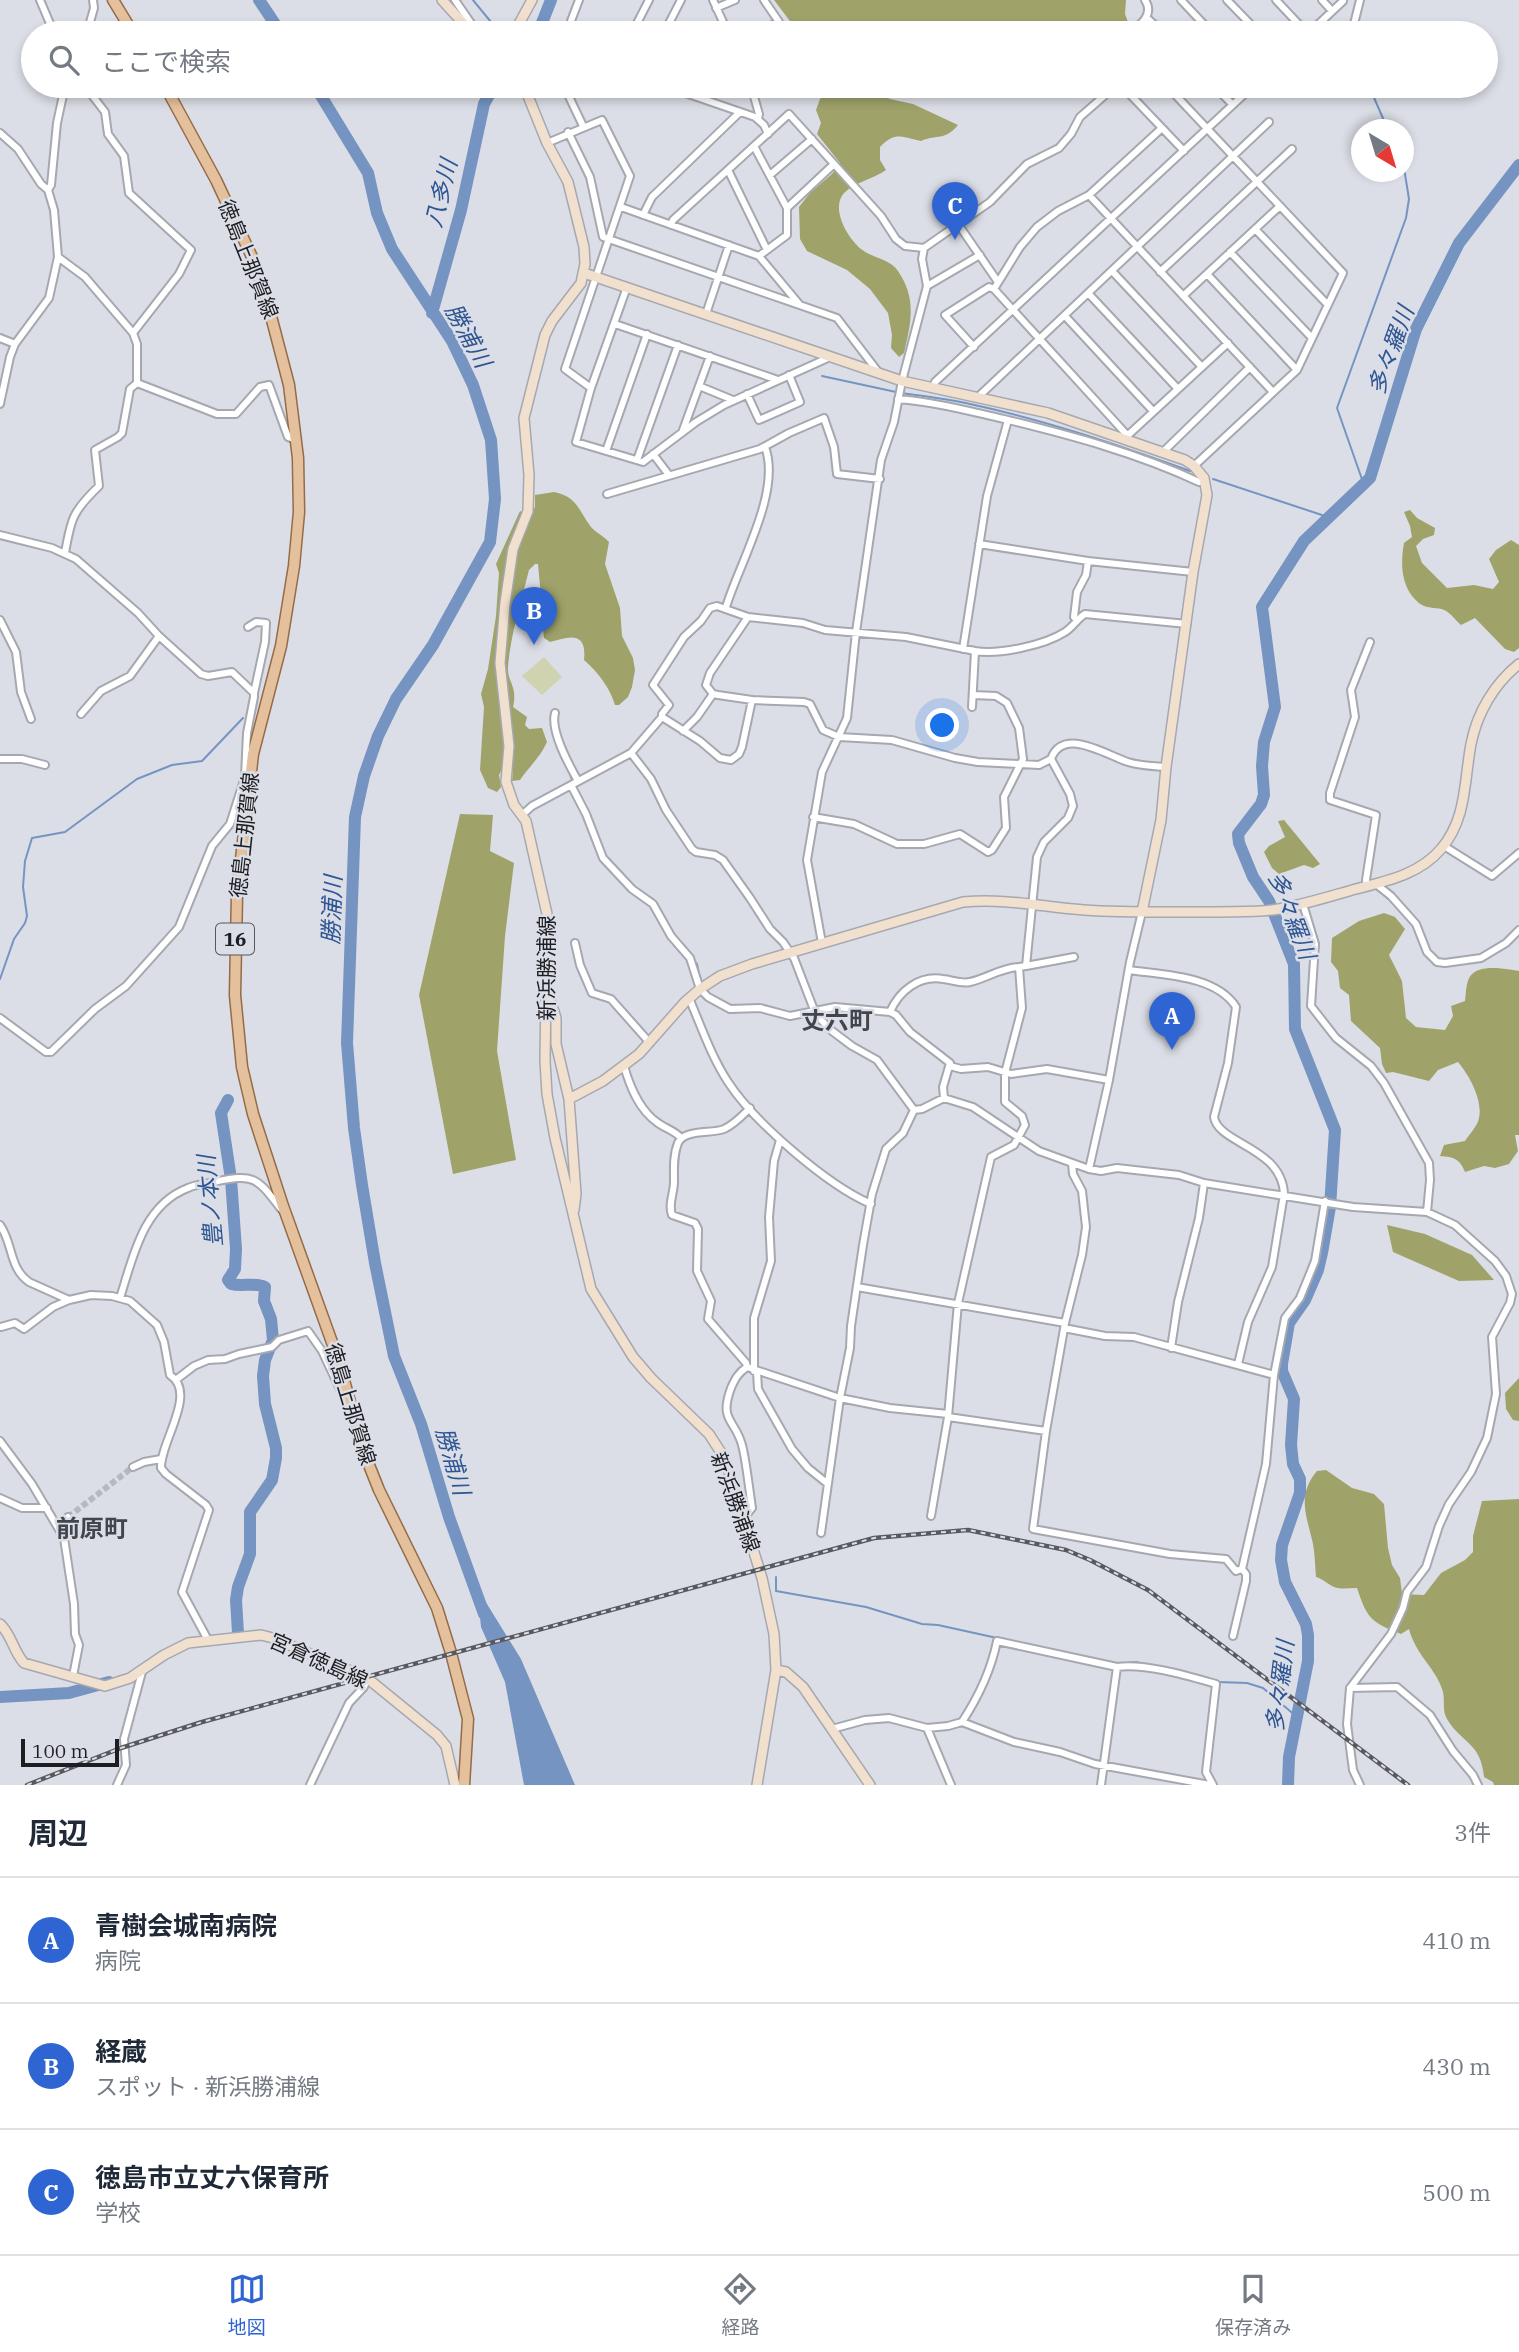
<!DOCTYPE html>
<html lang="ja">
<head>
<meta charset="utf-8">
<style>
  :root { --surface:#fff; --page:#f6f6f7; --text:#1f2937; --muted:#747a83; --line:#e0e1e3; --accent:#2f65d3 }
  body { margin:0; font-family:"IBM Plex Serif","Noto Sans JP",serif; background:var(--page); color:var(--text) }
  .compass { position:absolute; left:1351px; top:119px; width:63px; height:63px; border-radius:50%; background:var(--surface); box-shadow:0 4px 10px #0003; rotate:142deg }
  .scale { position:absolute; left:21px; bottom:18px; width:98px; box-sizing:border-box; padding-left:7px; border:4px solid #1d1e21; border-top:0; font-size:19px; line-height:24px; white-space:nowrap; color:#1d1e21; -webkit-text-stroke:5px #dcdee7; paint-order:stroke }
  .you { position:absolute; left:943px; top:726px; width:24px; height:24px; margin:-18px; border:5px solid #fff; border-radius:50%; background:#1a73e8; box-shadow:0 0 0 10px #1a73e833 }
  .badge { display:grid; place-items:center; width:46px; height:46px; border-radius:50%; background:var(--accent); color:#fff; font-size:23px; font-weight:700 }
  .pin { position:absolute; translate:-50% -58px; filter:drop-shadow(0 2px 4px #0008) }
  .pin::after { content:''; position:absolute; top:37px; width:24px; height:21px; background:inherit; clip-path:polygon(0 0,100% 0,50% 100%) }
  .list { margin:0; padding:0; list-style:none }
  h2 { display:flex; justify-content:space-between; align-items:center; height:91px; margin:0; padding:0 28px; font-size:30px }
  h2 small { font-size:23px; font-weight:400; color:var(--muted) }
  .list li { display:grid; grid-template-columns:46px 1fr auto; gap:21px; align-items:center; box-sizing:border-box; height:126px; padding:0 28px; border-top:2px solid var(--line) }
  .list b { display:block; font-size:26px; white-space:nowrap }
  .list p { margin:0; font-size:23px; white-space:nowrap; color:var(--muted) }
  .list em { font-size:23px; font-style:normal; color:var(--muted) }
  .icon { flex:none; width:38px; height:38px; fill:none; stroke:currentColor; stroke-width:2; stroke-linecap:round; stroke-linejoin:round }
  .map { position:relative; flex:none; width:1519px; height:1785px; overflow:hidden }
  .search { position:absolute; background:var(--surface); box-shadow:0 4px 10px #0003; left:21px; right:21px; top:21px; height:77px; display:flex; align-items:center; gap:18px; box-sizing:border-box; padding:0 24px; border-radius:38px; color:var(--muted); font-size:26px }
  .sheet { height:469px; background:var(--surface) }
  nav { display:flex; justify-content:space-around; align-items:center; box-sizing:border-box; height:98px; border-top:2px solid var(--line); background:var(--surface); font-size:19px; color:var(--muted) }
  nav a { display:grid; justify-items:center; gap:4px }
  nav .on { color:var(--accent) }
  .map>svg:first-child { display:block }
</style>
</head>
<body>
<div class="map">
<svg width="1519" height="1785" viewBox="0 0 1519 1785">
  <rect width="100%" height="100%" fill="#dcdee7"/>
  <path fill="#d0d3af" d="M544 657 562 677 542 695 522 676Z"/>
  <path fill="#9fa36a" d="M774 0H1126L1125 14 1129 25 1115 33H868C845 24 851 28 829 33 821 35 808 33 799 33Z
    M832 86H868L890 99 913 104 958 125C945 141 937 134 921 141 902 137 895 131 880 147V160L886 170C874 179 855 182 844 193 830 209 848 238 861 249 872 258 890 259 898 271 917 299 911 322 904 353L899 357 891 348 892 335 888 313 870 289 847 270 807 251 800 239 799 207 810 193 832 174 840 163 817 134 821 123 816 110 823 91Z
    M554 492C578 497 578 510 591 527 596 533 604 536 609 542L605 564 620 608 622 636 633 658 635 670 632 687 628 697 619 705H615C610 688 598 672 584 660 587 631 570 636 550 642L544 638 543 629 547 619 540 586 538 564H535L529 570C521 602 511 633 508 666 507 683 518 685 513 707L527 717 525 725 529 729 542 728 547 742C541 756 529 767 520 780L512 781 513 770 503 767 499 775 501 787 497 792 488 788 480 770 484 707 481 694 488 669 496 616 499 573 496 564 520 511 530 517 535 507V495Z
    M1410 510 1417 518 1435 528 1434 535 1423 539 1416 546 1422 563 1447 588 1474 585 1493 589 1499 582 1489 559 1496 550 1511 540 1519 545V648L1514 652 1505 649 1475 618 1461 625C1456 621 1450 612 1444 610 1438 607 1429 609 1422 605 1401 591 1400 565 1404 543L1412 537 1410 526 1404 512Z
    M460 814 493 815 490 851 514 863 505 936 497 1051 516 1160 453 1174 419 995Z
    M1284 820 1320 864 1313 868 1304 865 1279 874 1272 868 1264 852 1269 846 1285 837 1278 821Z
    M1384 913 1395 917 1405 929 1389 955 1402 981 1406 1018 1416 1027 1445 1030 1453 1016 1451 1006 1465 1001C1466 994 1466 984 1469 978 1478 963 1504 969 1519 971V1135H1515L1518 1151 1509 1164 1495 1168 1484 1166 1465 1172C1460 1159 1454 1157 1440 1156L1444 1145 1465 1141C1469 1135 1478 1125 1479 1118 1483 1100 1469 1075 1458 1062L1438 1070 1429 1081 1393 1072 1386 1073 1382 1064 1380 1048 1351 1021 1349 995 1340 988 1338 971 1331 962 1332 938 1359 921Z
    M1387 1225 1425 1234 1472 1255 1494 1280 1459 1281 1393 1252Z
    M1519 1378V1421L1513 1420 1506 1409 1505 1393Z
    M1326 1470 1352 1488 1374 1494 1384 1504 1388 1548 1392 1565 1400 1578 1402 1594 1424 1595 1441 1573 1465 1560 1473 1552V1536L1482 1501 1519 1499V1785H1494L1493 1782 1484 1777C1481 1742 1461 1743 1447 1719 1442 1711 1445 1700 1443 1692 1437 1669 1416 1656 1409 1629L1401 1634C1370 1622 1367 1618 1357 1588 1348 1588 1339 1590 1332 1586 1325 1582 1323 1579 1316 1577 1315 1566 1315 1555 1313 1544 1307 1516 1296 1496 1317 1471Z"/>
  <path fill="#7594c2" d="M477 1588 521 1659 575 1785H524L505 1682 481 1627Z"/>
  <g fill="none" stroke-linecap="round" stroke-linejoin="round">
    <path stroke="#7594c2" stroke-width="2" d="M473 0 491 22 492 33
      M1369 86 1388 130
      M488 94V86
      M822 376 896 392
      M901 393C924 396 948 399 970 404 1045 420 1118 445 1190 471
      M1213 479 1328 517
      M1364 485 1337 408 1406 218 1409 199 1404 168
      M568 768 573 783
      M639 890 653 899 663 916
      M682 943 697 964 700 979
      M0 979 14 939 25 923 27 916 23 887 25 861 32 838 65 832 137 779 172 765 202 761 243 718
      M776 1577V1591L866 1607 922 1624 938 1625 997 1638
      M1129 1663 1136 1662 1148 1665
      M1218 1682 1247 1683 1263 1688 1297 1717"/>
    <path stroke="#7594c2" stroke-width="12" d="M259 0 281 33
      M538 33 551 0
      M315 86 368 173 377 213 392 249 452 341 473 385 491 440 495 499 490 542 433 645 396 699 378 736 364 776 355 817 347 1043 354 1128 362 1185 375 1263 394 1356 421 1424 449 1517 484 1614
      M432 313 461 210 484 104 494 86
      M228 1100 221 1113 231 1179 236 1249 235 1269 228 1280 231 1284C242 1287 255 1282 265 1287L264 1301 271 1319 273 1340 265 1360 263 1376 265 1404 276 1448V1458L272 1480 250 1512V1554L238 1587 236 1600 238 1633
      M0 1697 69 1693 109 1682
      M1288 1785 1289 1757 1308 1661V1635L1306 1624 1285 1582 1281 1560 1282 1545 1300 1493V1479L1293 1464 1291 1445 1294 1399 1282 1371V1364L1289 1323 1305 1300 1318 1270 1322 1253 1330 1207 1335 1130 1295 1029 1294 964 1269 901 1253 877 1239 843 1238 834 1261 804 1264 795 1262 766 1264 742 1275 707 1262 607 1304 541 1370 478 1416 329 1459 243 1519 165"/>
    <path stroke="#b6b8bf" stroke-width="6" stroke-dasharray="6 3" stroke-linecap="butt" d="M68 1517 133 1467"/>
    <g stroke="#a6a8b0" stroke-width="10">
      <path id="street" d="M40 0 54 33
        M455 0 475 29V33
        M713 0 728 33
        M1181 0 1212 33
        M1227 0 1259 33
        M1276 0 1307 33
        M1322 0 1332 11
        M716 8 735 0
        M1146 17 1163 33
        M87 33 94 8 93 0
        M572 33 571 21 579 0
        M632 33 649 0
        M664 33 681 0
        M754 33 779 22 764 0
        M1127 33C1139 27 1155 15 1145 0
        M1309 33 1343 1
        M1345 33 1353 28 1360 0
        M85 86 105 112 108 134 124 156 129 193 191 250 179 274 133 333
        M564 86 583 126
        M665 86 755 117 764 125 768 134
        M751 86 759 114 758 119
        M1122 86 1184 151
        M1167 86 1343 273 1297 370 1194 466
        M1214 86 1233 105
        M568 132 590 177 603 237 837 318 879 373
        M0 133 18 149 41 184 48 190 54 210 58 257 49 298 15 344 10 357 0 404
        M547 143 602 120 630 176 565 369 591 388
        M754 146 787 208
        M728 170 767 250
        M770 175 812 139
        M48 190 51 185 57 123 65 86
        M1089 195 1273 392
        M621 207 759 256 799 304
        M643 215 652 197 740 112
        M958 224 998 282
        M671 225 673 220 789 114 881 216 896 239 905 246 924 248
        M1255 229 1328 305
        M1230 252 1312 338
        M759 256 787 235V208L834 164
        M58 257 85 277 133 333 137 344V383
        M1112 271 1202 367
        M1160 272 1292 149
        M1207 274 1297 370
        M927 286 980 255
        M627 287 591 388 576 442 643 462 696 422 724 405 830 357
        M994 289 1020 247 1037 227 1058 211 1089 195 1162 128
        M994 289 1127 435
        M1088 293 1178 389
        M1183 296 1280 206
        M706 314 729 245
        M1065 316 1153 411
        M615 324 778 380
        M0 338 15 344
        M974 347 945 315 989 287 994 289
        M699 386 733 400
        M933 387 935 382 1253 86
        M747 394 759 420 800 402 789 375
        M978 397 1269 122
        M898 399C934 402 969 411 1004 419 1070 435 1137 453 1199 482L1204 480
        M683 430 710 356
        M1126 437 1228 343
        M606 451 647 334
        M1163 452 1250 367
        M653 454 669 475
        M637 460 678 345
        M607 494 760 449 789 433 824 418 834 447 837 474 880 479
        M0 535 52 548 76 559 138 613 159 636 201 674 208 676 232 672 254 693V697L247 733 245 777 230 824 212 846 179 927 126 986 95 1009 51 1052H46L0 1018
        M979 544 1088 561
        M65 553C71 518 73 511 99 486L95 450 118 437 122 433 130 389 137 383 217 414H236L260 387 269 385 288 437 296 440
        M726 607C739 564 782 491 765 447
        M0 620 16 652 21 692 31 719
        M1077 620 1074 617 1077 592 1086 575 1088 561 1193 572
        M248 627 256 622 266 623 265 642 254 693
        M963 649 987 496 1008 420
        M713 694 706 685 710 673 748 617
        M972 707 975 651C999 655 1045 645 1065 632 1073 627 1077 619 1085 614L1187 624
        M555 713C550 731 569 765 578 781
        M81 714 101 691 130 676 159 636
        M662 717V714L669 705 653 685 684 637 701 621 710 608 717 606 748 617 803 623 825 630 906 637 975 651
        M683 731 697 717 713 694 718 695 752 700 804 702 810 704 823 730 839 737 892 740 955 758 978 762 1039 765 1051 759C1063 726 1106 755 1128 762 1140 766 1154 766 1166 767
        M631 753 651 779 666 810 692 849 696 852 715 855 723 860 750 898 770 929 783 942 794 958 816 1015 832 1031 852 1046 877 1060 914 1110
        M0 759H22L45 765
        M571 785 586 814 603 858 632 889 653 904 671 936 690 958 700 989 708 997 730 1009 760 1008 790 1016 835 1007 890 1012 896 1015 910 1032 950 1063 943 1087 944 1098
        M522 815 532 806 631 753 662 717 700 741 720 758 731 760 739 754 742 747 752 700
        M813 817 854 824 897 844H924L960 834 988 852 992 850 1006 828 1004 797 1023 759 1019 728 1007 703 996 696 973 695
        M1444 846 1492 876 1519 853
        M1376 884 1391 896 1416 924 1427 952 1437 962 1445 963 1481 958 1506 943 1519 930
        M1367 886 1366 880 1376 815 1330 800V793L1355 717 1351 690 1370 642
        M1303 904 1315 944 1311 1006 1336 1038 1371 1066 1384 1083 1429 1163 1430 1180 1427 1212
        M575 943 580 965 592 993 611 999 650 1043
        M822 943 807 860 822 772 847 718 856 632 881 460 894 422 902 381 927 286 922 259 924 248 990 202 1027 164 1059 148 1071 134 1080 117 1104 96 1105 86
        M1026 966 1074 957
        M1129 970C1162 975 1216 975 1236 1007L1228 1063 1214 1117C1218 1144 1282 1147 1284 1194L1272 1267 1248 1322 1238 1364
        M689 998C701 1026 711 1056 728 1082 754 1122 827 1185 871 1204
        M890 1012C899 991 919 975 943 979 952 980 961 984 970 982 987 978 1001 968 1019 967
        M624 1066C630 1087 639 1110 658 1123 666 1129 674 1130 681 1138
        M950 1066 961 1069 988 1067 1011 1074 1047 1069 1109 1080
        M1072 1164 1073 1174 1082 1191 1086 1227 1082 1255 1065 1323 1046 1431 1033 1529 1170 1554 1226 1559 1236 1571 1242 1569
        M1089 1169 1109 1080 1130 962 1142 912
        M0 1225C13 1243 9 1268 29 1282L69 1300 91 1295 112 1296 130 1301 157 1325 164 1342 170 1375C198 1393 160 1442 161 1468L166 1474 206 1505 209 1510 182 1592 208 1640
        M857 1287 1065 1323
        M120 1298C133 1257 143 1205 188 1188 196 1184 206 1184 214 1182 255 1173 257 1178 281 1209
        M1 1327 15 1323 24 1329 53 1307 69 1300
        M1064 1328 1105 1336 1134 1337 1274 1375
        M1171 1348 1178 1302 1199 1218 1204 1183
        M747 1367 746 1363 708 1319 711 1301 697 1271 698 1229 695 1223 672 1215C668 1204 674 1193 674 1182 674 1169 673 1155 678 1143 684 1129 712 1134 724 1129 735 1124 742 1116 750 1108
        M754 1371V1318L771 1261 769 1217 774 1161 780 1140
        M757 1372 758 1389 792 1449 808 1468 828 1484
        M177 1379 194 1366 208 1360 225 1359 239 1354 272 1347 279 1340 308 1331 322 1351 345 1400 350 1403
        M948 1417 1046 1431
        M0 1441 32 1484 64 1538 74 1604 75 1634 79 1645 73 1676
        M133 1467 144 1462 161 1459
        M0 1498 22 1508H47
        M931 1516 948 1417 958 1303 991 1157 1014 1145 1025 1125 1022 1116 1005 1102V1073L1022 1008 1019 967 1026 966 1037 857 1044 842 1068 818 1073 806 1070 794 1051 759
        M744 1518 752 1508C749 1488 747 1468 743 1449 737 1419 718 1423 731 1388 735 1379 738 1373 747 1367L840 1398 890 1408 948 1414
        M57 1524 68 1517
        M821 1533 840 1398 850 1348 851 1326 863 1245 872 1194 886 1149 903 1133 914 1110 922 1109 944 1098 973 1107 1039 1151 1089 1169 1101 1171 1117 1168 1179 1175 1204 1183 1353 1207 1427 1212 1455 1225 1495 1261 1506 1276 1512 1294 1510 1303 1492 1337 1496 1394 1487 1438 1471 1472 1449 1504 1439 1526 1426 1567 1407 1592 1403 1608 1391 1634 1350 1688 1347 1724 1353 1770 1360 1785
        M1233 1636 1246 1581V1574L1242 1569 1266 1464 1274 1375 1285 1318 1300 1298 1315 1261 1325 1201
        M1350 1688 1397 1687 1430 1715 1453 1751 1473 1775 1478 1785
        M962 1722C979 1696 991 1671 997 1641L1117 1667C1145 1663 1188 1676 1216 1684L1206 1772 1213 1785
        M927 1728 951 1785
        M832 1729 865 1720 889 1718 927 1728 948 1726 962 1722 1014 1742 1060 1752 1095 1764 1210 1785
        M117 1785 126 1765 124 1739 142 1672
        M310 1785 349 1703 364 1687 367 1678
        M1101 1785 1117 1667"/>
    </g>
    <g stroke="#a6a8b0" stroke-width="12">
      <path id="secondary" d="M442 0 472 33
        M514 33 532 0
        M524 86 547 143 568 182 584 247 585 264 581 283 552 321 545 335 524 418 529 475 528 511 513 549 505 603 500 663 509 746 506 782 514 805 526 821 547 914 545 1061 547 1094 555 1138 591 1289 633 1357 651 1378 709 1434 720 1451 728 1469 762 1578 774 1634 776 1670 757 1785
        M584 273 902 381 1048 413 1185 460 1194 466 1204 478 1207 495 1193 572 1166 767 1161 820 1142 912
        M549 996 556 1018V1044L569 1099 576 1194 574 1210
        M569 1099 603 1081 639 1054 685 1002 700 989 720 976 752 964 963 902C1006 898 1042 907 1084 910 1126 913 1168 912 1211 912 1234 911 1257 913 1279 909 1306 904 1331 896 1356 889 1387 881 1420 874 1441 849 1467 819 1464 781 1471 744 1477 713 1494 684 1519 664
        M0 1624C12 1635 13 1651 24 1663L105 1686 130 1678 164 1655 188 1643 261 1635 273 1638 367 1678 437 1735 446 1746 455 1785
        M776 1670 786 1672 803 1687 870 1785"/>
    </g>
    <g stroke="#946c47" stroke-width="13">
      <path id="primary" d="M113 0 133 33
        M165 86 216 180 252 257 266 297 289 385 298 458 299 512 294 566 281 646 253 754 237 894 235 995 242 1067 253 1114 283 1206 338 1359 365 1455 379 1490 437 1608 451 1653 468 1719 464 1785"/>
    </g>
    <use href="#street" stroke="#fff" stroke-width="6"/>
    <use href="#secondary" stroke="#f2e0ce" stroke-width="9"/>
    <use href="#primary" stroke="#e5c09d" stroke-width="10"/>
    <g stroke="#58595e" stroke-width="4.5">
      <path id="rail" d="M27 1785 121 1748 202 1722 874 1538 968 1530 1066 1550 1090 1560 1148 1590 1408 1785"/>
    </g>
    <use href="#rail" stroke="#dcdee7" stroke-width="2" stroke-dasharray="5" stroke-linecap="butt"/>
  </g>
  <g text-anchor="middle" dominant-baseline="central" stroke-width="5" stroke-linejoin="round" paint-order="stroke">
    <rect fill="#dcdee7" stroke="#56585c" stroke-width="2" x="216" y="923.5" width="38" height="31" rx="5"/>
    <g font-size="19" font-weight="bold" fill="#1d1e21">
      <text x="235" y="939">16</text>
    </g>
    <g font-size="21" fill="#1d1e21" stroke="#dcdee7">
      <text transform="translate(249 259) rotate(68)">徳島上那賀線</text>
      <text transform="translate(244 835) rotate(-84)">徳島上那賀線</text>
      <text transform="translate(546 968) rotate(-90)">新浜勝浦線</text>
      <text transform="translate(351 1404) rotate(73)">徳島上那賀線</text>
      <text transform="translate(736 1502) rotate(70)">新浜勝浦線</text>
      <text transform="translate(319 1660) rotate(24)">宮倉徳島線</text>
    </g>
    <g font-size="23" font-style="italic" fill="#2e5692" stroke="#dcdee7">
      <text transform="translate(440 193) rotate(-76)">八多川</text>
      <text transform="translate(469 335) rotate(61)">勝浦川</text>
      <text transform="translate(1390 350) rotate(-70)">多々羅川</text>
      <text transform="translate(331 910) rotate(-88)">勝浦川</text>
      <text transform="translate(1293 915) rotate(69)">多々羅川</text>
      <text transform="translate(209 1201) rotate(-95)">豊ノ本川</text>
      <text transform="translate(454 1461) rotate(74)">勝浦川</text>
      <text transform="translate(1279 1686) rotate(-83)">多々羅川</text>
    </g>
    <g font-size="24" font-weight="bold" fill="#43454c" stroke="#dcdee7">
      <text x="837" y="1020">丈六町</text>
      <text x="92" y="1528">前原町</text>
    </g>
  </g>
</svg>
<svg class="compass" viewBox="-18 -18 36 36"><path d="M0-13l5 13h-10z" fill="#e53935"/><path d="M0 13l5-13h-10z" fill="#747a83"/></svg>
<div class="scale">100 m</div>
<div class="you"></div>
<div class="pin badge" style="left:1172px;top:1050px">A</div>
<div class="pin badge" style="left:534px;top:645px">B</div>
<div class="pin badge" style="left:955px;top:240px">C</div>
<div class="search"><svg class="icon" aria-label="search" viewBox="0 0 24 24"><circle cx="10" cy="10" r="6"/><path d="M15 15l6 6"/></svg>ここで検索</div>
</div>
<section class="sheet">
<h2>周辺<small>3件</small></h2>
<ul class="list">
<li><span class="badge">A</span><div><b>青樹会城南病院</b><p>病院</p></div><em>410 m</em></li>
<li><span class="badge">B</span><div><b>経蔵</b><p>スポット · 新浜勝浦線</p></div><em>430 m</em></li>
<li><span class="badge">C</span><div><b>徳島市立丈六保育所</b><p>学校</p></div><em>500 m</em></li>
</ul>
</section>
<nav>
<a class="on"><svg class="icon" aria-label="map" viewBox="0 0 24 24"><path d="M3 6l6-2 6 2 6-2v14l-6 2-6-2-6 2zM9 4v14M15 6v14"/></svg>地図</a>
<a><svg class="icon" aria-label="directions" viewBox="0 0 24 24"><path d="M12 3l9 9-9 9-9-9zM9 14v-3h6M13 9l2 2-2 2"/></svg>経路</a>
<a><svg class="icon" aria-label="saved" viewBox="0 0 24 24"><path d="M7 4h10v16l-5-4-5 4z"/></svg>保存済み</a>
</nav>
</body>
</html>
